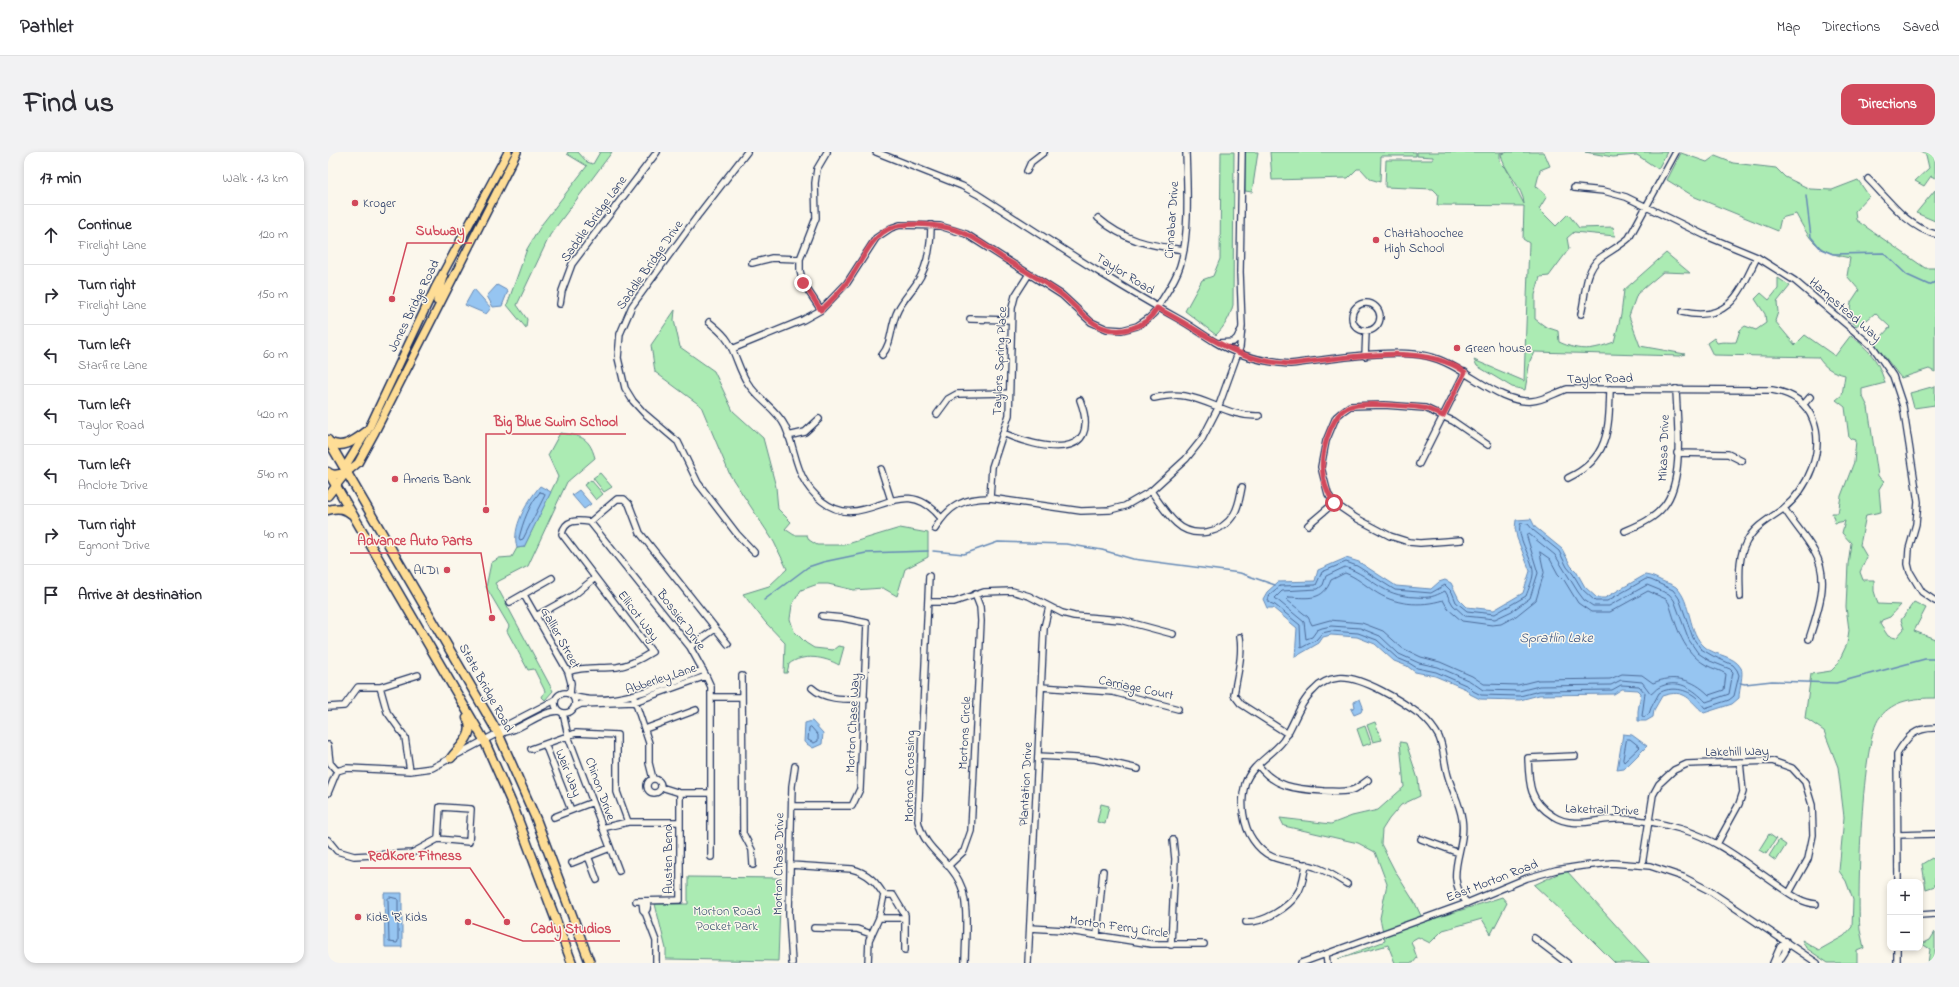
<!DOCTYPE html>
<html lang="en">
<head>
<meta charset="utf-8">
<style>
  :root { --surface:#fff; --page:#f2f2f3; --text:#2b2b33; --muted:#7c7c81; --line:#e1e1e2; --accent:#d1495b }
  body { margin:0; font-family:"Indie Flower",sans-serif; background:var(--page); color:var(--text) }
  .controls { position:absolute; right:12px; bottom:12px; display:grid; overflow:hidden; border-radius:8px; box-shadow:0 2px 6px #0003 }
  .controls button { width:36px; height:36px; display:grid; place-items:center; padding:0; border:0; border-bottom:1px solid var(--line); background:var(--surface); color:var(--text); font:20px sans-serif }
  .stop { position:absolute; width:12px; height:12px; margin:-9px; border:3px solid #d1495b; border-radius:50%; background:#fff }
  .stop.end { background:#d1495b; border-color:#fff; box-shadow:0 1px 4px #0008 }
  .list { margin:0; padding:0; list-style:none }
  h2 { display:flex; justify-content:space-between; align-items:center; height:52px; margin:0; padding:0 16px; font-size:17px }
  h2 small { font-size:13px; font-weight:400; color:var(--muted) }
  .list li { display:grid; grid-template-columns:26px 1fr auto; gap:12px; align-items:center; box-sizing:border-box; height:60px; padding:0 16px; border-top:1px solid var(--line) }
  .list b { display:block; font-size:15px; white-space:nowrap }
  .list p { margin:0; font-size:13px; white-space:nowrap; color:var(--muted) }
  .list em { font-size:13px; font-style:normal; color:var(--muted) }
  .icon { flex:none; width:22px; height:22px; fill:none; stroke:currentColor; stroke-width:2; stroke-linecap:round; stroke-linejoin:round }
  .map { position:relative; flex:none; width:1607px; height:811px; overflow:hidden; border-radius:12px }
  header { display:flex; align-items:center; gap:24px; box-sizing:border-box; height:56px; padding:0 20px; background:var(--surface); border-bottom:1px solid var(--line) }
  header strong { font-size:19px }
  nav { display:flex; gap:22px; margin-inline-start:auto; font-size:14px }
  .intro { display:flex; align-items:center; justify-content:space-between; box-sizing:border-box; height:96px; padding:0 24px }
  h1 { margin:0; font-size:28px }
  .button { padding:10px 18px; border-radius:12px; background:var(--accent); color:#fff; font-size:14px; font-weight:700 }
  main { display:flex; gap:24px; padding:0 24px }
  aside { flex:1; background:var(--surface); border-radius:12px; box-shadow:0 2px 6px #0003 }
  .map>svg:first-child { display:block }
</style>
</head>
<body>
<header>
<strong>Pathlet</strong>
<nav><a>Map</a><a>Directions</a><a>Saved</a></nav>
</header>
<div class="intro"><h1>Find us</h1><a class="button">Directions</a></div>
<main>
<aside>
<h2>17 min<small>Walk · 1.3 km</small></h2>
<ul class="list">
<li><svg class="icon" aria-label="ahead" viewBox="0 0 24 24"><path d="M12 20V5M6 11l6-6 6 6"/></svg><div><b>Continue</b><p>Firelight Lane</p></div><em>120 m</em></li>
<li><svg class="icon" aria-label="right" viewBox="0 0 24 24"><path d="M7 20v-9h11M14 6l5 5-5 5"/></svg><div><b>Turn right</b><p>Firelight Lane</p></div><em>150 m</em></li>
<li><svg class="icon" aria-label="left" viewBox="0 0 24 24"><path d="M17 20v-9H6M10 6l-5 5 5 5"/></svg><div><b>Turn left</b><p>Starfire Lane</p></div><em>60 m</em></li>
<li><svg class="icon" aria-label="left" viewBox="0 0 24 24"><path d="M17 20v-9H6M10 6l-5 5 5 5"/></svg><div><b>Turn left</b><p>Taylor Road</p></div><em>420 m</em></li>
<li><svg class="icon" aria-label="left" viewBox="0 0 24 24"><path d="M17 20v-9H6M10 6l-5 5 5 5"/></svg><div><b>Turn left</b><p>Anclote Drive</p></div><em>540 m</em></li>
<li><svg class="icon" aria-label="right" viewBox="0 0 24 24"><path d="M7 20v-9h11M14 6l5 5-5 5"/></svg><div><b>Turn right</b><p>Egmont Drive</p></div><em>40 m</em></li>
<li><svg class="icon" aria-label="arrive" viewBox="0 0 24 24"><path d="M6 21V4h12l-3 4 3 4H6"/></svg><div><b>Arrive at destination</b></div></li>
</ul>
</aside>
<div class="map">
<svg width="1607" height="811" viewBox="0 0 1607 811">
  <rect width="100%" height="100%" fill="#fbf7ec"/>
  <filter id="ink" filterUnits="userSpaceOnUse"><feTurbulence type="fractalNoise" baseFrequency=".025" numOctaves="2"/><feDisplacementMap in="SourceGraphic" scale="8" xChannelSelector="R" yChannelSelector="G"/><feConvolveMatrix kernelMatrix="1 2 1 2 8 2 1 2 1" color-interpolation-filters="sRGB"/></filter>
  <g filter="url(#ink)">
    <path fill="#abebb3" stroke="#638d88" d="M240 0H250L259 10 265 12 272 0H284L222 83 189 153 199 167 198 176 179 153 199 97 214 72 259 14 239 2Z
      M893 0H906L905 153C902 165 897 174 888 183L857 159 874 128 885 124 892 107Z
      M917 0H930L924 40 917 39Z
      M942 0H1088V4H1053L1052 30 1042 27 1033 17H1029L1020 26 944 28Z
      M1089 0H1178L1172 1V10L1178 16 1196 52C1196 36 1174 17 1173 2L1180 0H1216L1222 14 1212 18 1208 34 1219 44 1211 57 1228 74 1240 62 1251 76 1285 75 1287 84 1246 80 1239 86 1241 97 1221 124 1212 125 1207 143V167L1218 175 1230 179 1231 190C1253 200 1264 198 1286 190L1293 163 1296 138 1338 101 1362 121 1335 120 1309 142 1301 164 1312 194 1357 202 1352 204 1206 200 1202 209 1197 238 1184 235 1149 214 1146 208 1196 229 1201 91 1195 87 1196 54 1109 53 1110 42 1105 37 1057 35 1058 8H1105V5L1089 4Z
      M1257 0H1339L1330 17 1309 3 1285 5Z
      M1592 0H1607V26L1603 24 1596 34 1587 29 1601 16 1598 3Z
      M1353 1 1379 10 1387 4 1405 11 1448 16 1457 25 1482 37 1504 38 1530 28 1541 44 1527 59 1528 68 1597 116H1607V220L1601 217 1573 226 1547 192 1562 175 1547 161 1539 168 1538 167 1528 174 1521 166 1523 150 1531 138 1519 124 1522 106C1489 100 1483 90 1468 62L1453 66 1450 79 1367 45 1339 28Z
      M1607 38V69L1588 61Z
      M1450 126 1462 134 1449 150 1450 160 1447 169 1467 193 1477 183 1507 204 1523 183C1542 200 1549 205 1557 231L1534 237V243L1540 255 1550 324 1556 329 1551 337 1553 360 1538 363 1532 393 1539 405 1532 420 1535 428H1546V439L1550 452 1573 453 1562 465 1554 468 1552 472 1560 484 1568 486 1576 477 1573 468 1586 450 1598 456 1586 479 1607 487V546C1586 546 1566 548 1552 565 1533 587 1529 745 1532 778 1533 784 1535 790 1536 796L1529 799V811H1500L1478 796 1474 788 1491 798 1516 784 1524 775 1525 748 1518 729 1511 719 1516 665 1510 615 1496 579 1477 566 1483 522 1503 519 1509 513 1519 492 1521 478 1518 455 1520 412 1523 391 1514 381 1517 369 1507 371 1504 361H1510L1513 344 1526 310 1528 288 1521 286 1517 255 1508 248 1514 243 1517 223C1504 220 1497 216 1490 205L1385 203 1379 191 1386 186 1389 191C1396 189 1401 191 1408 190L1412 178 1417 174 1428 178 1438 171 1437 162 1427 147 1433 141 1441 148 1450 137Z
      M347 158 346 168 352 195 386 219 405 259 435 286 448 335 450 357 463 370 457 377 466 383H479L481 388 489 393H516L572 376 600 381V405L577 417 569 444 555 436 526 438 500 432H490L473 438 464 453 462 467 466 479 478 491 486 496 505 498 510 494 516 495 511 513C497 505 475 501 461 512L459 521H456L457 491 438 471 415 442 441 434 459 417 446 390 402 323 373 254 327 220 323 193Z
      M1607 234V253L1586 256 1582 241Z
      M232 281C252 284 261 284 267 306L239 330 200 414 167 431 225 539 217 548 214 545 217 539 206 517 200 518 179 479 181 474 158 435 163 411 171 406 184 405 189 396 196 395 230 325 220 303Z
      M272 321 284 335 276 340 265 326Z
      M263 328 275 342 268 348 256 333Z
      M1047 570 1054 588 1045 590 1039 573Z
      M1037 574 1043 591 1035 594 1029 577Z
      M1072 590 1078 591 1090 627 1092 644 1073 653 1061 667 1054 678 1053 692 1068 721 1087 751 1096 770 1174 745 1179 751 1163 782 1154 767 1115 778 1102 791 1090 785 1083 789 1089 806 1085 811H1067L1060 793 1010 807 1057 789 1052 766 1059 732 1047 700 1030 691 956 674 952 666 1003 672 1024 664 1050 658 1076 635Z
      M773 652 781 654 777 672 769 670Z
      M1441 682 1448 687 1438 702 1431 698Z
      M1451 688 1458 693 1448 709 1441 704Z
      M1604 706 1607 709V734L1598 737 1594 712Z
      M1238 718 1322 811H1287L1252 776 1206 733Z
      M360 725 453 726 450 809 338 807V797L327 752H360Z
      M1607 780V811H1600L1602 797 1594 792 1602 788Z"/>
    <path fill="#96c5f1" stroke="#6589b6" d="M169 133 180 139 174 154 165 155 159 144Z
      M146 137 163 156 158 162 137 153Z
      M212 334 223 340 196 395 189 396C183 375 199 350 212 334Z
      M251 338 263 352 256 357 244 343Z
      M1203 367 1207 375 1234 397 1243 414 1248 419 1257 435 1269 446H1277L1317 423C1324 424 1328 426 1334 429 1338 431 1344 432 1348 435 1364 450 1359 480 1377 495 1387 504 1406 503 1413 516 1416 521 1411 538 1411 546L1404 552 1376 561C1361 548 1358 536 1334 544L1326 558 1325 565 1318 569H1310V559L1313 541 1310 538 1294 537 1286 542 1211 543 1192 548 1152 547 1142 542 1138 537 1107 524 1087 520 1079 514 1066 509 1047 492 1029 485 1003 483 995 485 991 491 967 505 969 476 945 456H939L935 447 939 440 950 430 987 429 990 418 1018 406 1031 410 1068 434 1103 437 1111 430 1117 428 1123 431 1131 447 1139 455 1166 458 1195 441 1202 419 1189 386 1187 376 1188 368Z
      M1032 547 1035 555 1033 560 1026 563 1023 557 1027 555 1026 550Z
      M484 569 495 581 494 592 485 596 476 590 477 571Z
      M1295 582 1304 583 1319 594 1296 617 1289 618Z
      M56 741H74V795H57Z"/>
    <g fill="none" stroke-linecap="round" stroke-linejoin="round">
      <path stroke="#4c6b99" stroke-width="1" d="M212 340 216 341 217 343 195 387 192 388 191 386C195 370 201 353 212 340Z
        M1193 371 1200 372 1205 378 1231 399 1239 415 1245 422 1254 437 1267 449H1279L1318 427 1323 428 1345 438 1351 446 1365 486 1373 497 1385 504 1405 513 1409 518 1411 523 1406 544 1401 548 1377 556C1374 553 1373 550 1369 546 1359 537 1343 534 1331 541L1323 556 1321 562 1316 565 1314 564 1317 541 1311 534 1293 533 1284 538 1211 539 1192 544 1153 543 1145 539 1140 534 1108 520 1089 516 1081 511 1069 506 1049 488 1030 481 1003 479 994 481 988 488 973 496 972 473 947 453 942 451 940 448 942 442 952 434 988 433 994 420 1018 410 1029 414 1067 438 1103 441 1117 433 1124 440 1128 450 1139 459 1167 462 1198 444C1200 438 1206 426 1205 419 1205 407 1186 382 1193 371Z
        M1201 382 1227 403 1250 440 1256 448 1265 454H1281L1319 433 1341 442 1346 448 1361 488 1370 501 1382 509 1402 517 1405 520 1401 542 1378 550C1366 537 1349 525 1330 536 1328 537 1326 540 1323 542L1314 530 1293 528 1283 533 1211 534 1191 539 1155 538 1142 529 1110 515 1091 511 1071 502 1052 484 1032 476 1003 474 994 476 989 478 984 485 978 487 976 470 947 446 954 439 990 437 995 433 998 424 1017 415C1046 425 1052 444 1088 445 1102 446 1105 445 1117 439L1125 453 1137 464 1167 467 1184 459 1202 446 1210 421 1199 385Z
        M1212 400 1222 407 1230 422 1236 428 1250 451 1263 460H1282L1320 439 1338 447 1341 451C1349 476 1355 500 1378 513 1385 517 1392 518 1398 522L1396 538 1381 543C1365 527 1346 522 1325 531L1314 523 1294 522 1282 527 1210 528 1190 533 1156 532 1144 524 1112 510 1093 505 1074 496 1055 479 1034 471 1002 468 984 473 980 465 959 448 961 445C981 446 995 449 1003 428L1017 421C1028 425 1037 433 1046 439 1066 453 1093 455 1115 448L1120 457 1134 469 1164 473 1173 472 1188 464 1208 448 1216 421Z
        M483 575 490 583V589L486 591 480 588 481 576Z
        M1299 587H1302L1312 595 1296 610 1295 608Z
        M62 745 70 747V789L69 791 61 790 60 747Z"/>
      <path stroke="#6589b6" stroke-width="1.5" d="M1478 44 1483 85 1493 97 1505 102 1556 101 1579 123 1601 133 1607 130
        M605 399 636 402 670 390 738 392 774 398 805 407 912 421 947 433
        M436 448 480 415 495 410 538 401 600 399
        M1412 531 1417 532 1444 529 1508 531 1597 507H1607"/>
      <g stroke="#1b2f5e" stroke-width="8">
        <path id="minor" d="M419 0 371 62 304 154 292 182 290 206 297 236 305 249 316 261 350 290 370 331 409 382 426 400
          M548 0 634 34 649 42C715 84 780 128 849 166 862 173 874 182 887 190 910 204 936 210 962 212 1001 208 1062 196 1099 204 1136 212 1169 252 1204 249 1216 248 1227 241 1239 237L1444 238C1462 241 1478 249 1485 268 1497 298 1480 337 1455 357 1441 367 1427 374 1419 389 1409 405 1412 427 1412 445
          M699 19 703 10 716 0
          M1540 27C1559 46 1579 75 1607 82
          M1246 36 1276 39 1298 45 1376 83 1429 105 1467 129 1545 195 1565 224 1575 254 1590 350 1588 372 1581 397 1580 412 1582 420 1594 440 1607 449
          M770 66C798 90 821 93 856 98
          M424 111 444 106 472 107
          M1024 165a14 14 0 1 1 28 0a14 14 0 1 1-28 0Z
          M232 152 234 139 244 112 329 0
          M493 158 475 131 472 119V107L488 66 487 31 489 17 499 0
          M1354 160C1402 171 1412 140 1429 105
          M1253 162C1258 143 1256 119 1272 106 1282 99 1292 94 1301 86L1348 0
          M642 167 682 168
          M381 170C388 176 395 181 400 189 408 202 411 218 419 230 429 247 449 257 457 274 470 303 466 326 494 349 538 384 572 315 613 366
          M890 191 905 190 909 186 913 178
          M404 197 475 168 493 158 519 131 548 86 563 76 572 73 612 74 638 82 734 143 763 170 779 177 794 178 809 174 821 166 827 160C835 145 847 130 852 114 862 84 859 32 858 0
          M554 203C565 190 562 173 570 158 575 148 582 141 588 132 600 115 603 94 603 73
          M1037 204 1038 180
          M826 246C836 244 846 242 857 244 884 249 902 265 931 264
          M1476 252 1482 245
          M609 262 620 247 629 242 681 241
          M675 281C711 297 776 311 752 248
          M460 284 477 280 491 267
          M1349 301 1400 302 1414 309
          M1091 312 1137 220
          M553 317 563 348
          M1240 326C1281 307 1281 277 1282 237
          M823 339C831 350 838 362 848 371 865 387 894 382 906 362 911 354 912 344 914 335
          M662 346 664 315 681 263 684 156 687 144 701 122
          M1456 356C1465 371 1477 383 1486 399 1503 427 1490 458 1481 487
          M262 370 289 347H296L301 352 312 381 400 492
          M980 373 1006 351
          M607 377C620 354 635 346 662 346L753 359 782 358 797 354 823 339 858 307 874 287 890 256 912 195 914 174 912 120 914 0
          M1297 379C1311 373 1326 367 1336 354 1357 328 1349 270 1348 237
          M1133 388 1092 391 1081 390 1062 384 1028 366 1006 351 1000 342 993 315 998 289 1008 265 1015 259 1022 254 1056 253 1097 256 1125 269 1160 293
          M601 424 590 669C597 699 619 705 631 729 642 750 637 787 637 811
          M196 443 240 520 243 531 242 542
          M182 450 224 426
          M600 450H626L656 440 684 439 701 444 734 461 746 464 793 468 845 482
          M208 464 246 443 267 426
          M912 485C915 504 909 523 906 543L913 552 960 582
          M362 495 387 477
          M240 520C255 514 273 517 289 515 302 513 313 507 324 500L234 382C237 367 249 368 262 370L362 495 378 524 383 535V641H352
          M414 524 415 681 424 698 425 713
          M52 535 59 560 77 585 82 619
          M713 535 785 540 850 557
          M484 536C498 549 520 547 537 547
          M227 551a10 10 0 1 1 20 0a10 10 0 1 1-20 0Z
          M245 544C283 557 340 532 375 518
          M383 545H414
          M306 546 321 591V611L325 627
          M0 555 16 554 30 535H52L90 523
          M247 555 253 552 306 550 378 524
          M235 561 240 584 291 719
          M317 577 368 558
          M170 581 173 576 227 548
          M217 592 243 658
          M0 593 2 611 9 619
          M203 597 248 581 289 583V640L300 670
          M710 604 767 607 810 617
          M1247 604 1200 606C1201 632 1201 649 1225 664 1246 678 1273 665 1296 667 1315 668 1336 672 1353 677 1388 687 1416 710 1445 730 1458 739 1472 751 1488 752
          M930 613C947 636 969 637 996 639 1006 639 1018 641 1027 637 1032 634 1036 631 1040 628
          M319 634a7 7 0 1 1 14 0a7 7 0 1 1-14 0Z
          M0 641 9 619 19 616 82 619 104 616 170 581C191 581 209 560 230 559
          M383 641V705
          M464 654H524L532 637 539 471 515 466 494 464
          M226 665 265 650
          M274 676 300 670H351
          M1569 683 1607 682
          M1093 687 1131 701
          M0 688 9 699 26 704 84 701 110 687 141 690 143 657 112 655 110 687
          M1389 692 1411 652 1415 640 1412 610
          M260 704 269 728
          M244 711 282 696
          M462 713 524 717C540 721 548 730 556 743
          M1314 713 1325 643 1331 632 1346 618 1359 612 1444 609 1464 616 1477 630 1484 653 1485 683 1480 707 1461 741
          M620 714 636 699 643 679 653 469 652 455 647 442
          M1570 730 1569 602C1579 585 1586 576 1607 576
          M1019 732C1009 726 998 718 987 715 962 707 942 713 925 688 915 674 912 650 917 632 923 613 943 604 955 589 966 573 971 551 986 538 992 531 1001 527 1010 526 1033 523 1075 550 1094 564 1100 569 1107 578 1111 585 1116 597 1116 611 1120 624 1124 638 1132 652 1134 667 1139 698 1114 723 1139 751
          M556 743H565L577 763V798
          M308 749 352 748V641L333 635
          M314 749 315 758 317 760 328 789V811
          M317 760 319 757 320 749
          M1592 763 1607 762
          M551 766H577
          M918 770C935 771 960 756 969 742 975 734 976 722 978 712
          M486 776 529 777 543 782
          M702 776 735 778 823 792H876
          M769 783 775 719
          M1206 786 1239 811
          M843 793 847 707 845 688
          M998 802 999 811
          M464 811 461 762 464 634 467 614
          M540 811 541 788 551 766 556 743
          M700 811 716 476 721 455
          M973 811 1139 751 1199 726 1228 718 1254 714 1284 711 1322 714 1355 725 1382 739 1489 811
          M1445 811 1452 795 1458 789
          M1450 811 1457 800 1458 789
          M1569 811V796"/>
      </g>
      <g stroke="#1b2f5e" stroke-width="10">
        <path id="major" d="M109 149 116 125
          M18 321 20 310 41 276 107 136 180 0
          M0 344 18 321 30 311 47 280 189 0"/>
      </g>
      <g stroke="#1b2f5e" stroke-width="11">
        <path id="highway" d="M0 288 170 581 208 667 262 811
          M1 290C15 298 27 288 38 280
          M0 320 156 588 185 654 244 811
          M1 321 6 323 18 321
          M0 358C10 355 17 356 25 363
          M123 606C133 593 148 582 139 566"/>
      </g>
      <use href="#minor" stroke="#fbf7ec" stroke-width="5.5"/>
      <use href="#major" stroke="#fedd96" stroke-width="7"/>
      <use href="#highway" stroke="#fedd96" stroke-width="8"/>
    </g>
  </g>
  <g fill="none" stroke-linecap="round" stroke-linejoin="round" filter="url(#ink)">
    <path stroke="#d1495b" stroke-width="5" d="M475 131 493 158C503 149 512 140 520 129 533 112 542 84 563 76 579 69 612 73 628 78 645 84 661 96 675 106 695 118 716 129 734 143 747 153 757 168 771 174 792 184 818 176 829 156 877 180 905 209 962 212 1013 207 1093 189 1137 220L1115 264C1109 261 1102 257 1095 256 1080 254 1034 250 1021 255 1011 259 1007 268 1002 278 992 303 990 327 1006 351"/>
  </g>
  <g fill="#d1495b" stroke="#fbf7ec" stroke-width="1.5">
    <circle cx="27" cy="51" r="4"/>
    <circle cx="1048" cy="88" r="4"/>
    <circle cx="1129" cy="196" r="4"/>
    <circle cx="67" cy="327" r="4"/>
    <circle cx="119" cy="418" r="4"/>
    <circle cx="30" cy="765" r="4"/>
  </g>
  <g text-anchor="middle" dominant-baseline="central" stroke-width="3" stroke-linejoin="round" paint-order="stroke">
    <g font-size="13" fill="#1b2f5e" stroke="#fbf7ec" text-anchor="start">
      <text x="35" y="51">Kroger</text>
      <text x="1056" y="81">Chattahoochee<tspan x="1056" dy="15">High School</tspan></text>
      <text x="1137" y="196">Green house</text>
      <text x="75" y="327">Ameris Bank</text>
      <text x="111" y="418" text-anchor="end">ALDI</text>
      <text x="38" y="765">Kids 'R' Kids</text>
    </g>
    <g font-size="13" fill="#1b2f5e" stroke="#fbf7ec">
      <text transform="translate(266 67) rotate(-54)">Saddle Bridge Lane</text>
      <text transform="translate(844 68) rotate(-86)">Cinnabar Drive</text>
      <text transform="translate(322 113) rotate(-55)">Saddle Bridge Drive</text>
      <text transform="translate(797 122) rotate(32)">Taylor Road</text>
      <text transform="translate(86 154) rotate(-64)">Jones Bridge Road</text>
      <text transform="translate(1517 158) rotate(41)">Hampstead Way</text>
      <text transform="translate(672 209) rotate(-87)">Taylors Spring Place</text>
      <text transform="translate(1272 227) rotate(-1)">Taylor Road</text>
      <text transform="translate(1336 296) rotate(-88)">Mikasa Drive</text>
      <text transform="translate(310 464) rotate(53)">Ellicot Way</text>
      <text transform="translate(353 468) rotate(53)">Bossier Drive</text>
      <text transform="translate(232 486) rotate(61)">Gallier Street</text>
      <text transform="translate(333 527) rotate(-18)">Abberley Lane</text>
      <text transform="translate(158 536) rotate(61)">State Bridge Road</text>
      <text transform="translate(808 536) rotate(12)">Carriage Court</text>
      <text transform="translate(525 571) rotate(-87)">Morton Chase Way</text>
      <text transform="translate(637 581) rotate(-87)">Mortons Circle</text>
      <text transform="translate(1409 600) rotate(-1)">Lakehill Way</text>
      <text transform="translate(240 621) rotate(68)">Weir Way</text>
      <text transform="translate(582 624) rotate(-89)">Mortons Crossing</text>
      <text transform="translate(698 632) rotate(-87)">Plantation Drive</text>
      <text transform="translate(272 637) rotate(70)">Chinon Drive</text>
      <text transform="translate(1274 658) rotate(2)">Laketrail Drive</text>
      <text transform="translate(340 707) rotate(-90)">Austen Bend</text>
      <text transform="translate(451 712) rotate(-89)">Morton Chase Drive</text>
      <text transform="translate(1164 729) rotate(-21)">East Morton Road</text>
      <text transform="translate(791 775) rotate(8)">Morton Ferry Circle</text>
    </g>
    <g font-size="13" fill="#38556f" stroke="#fbf7ec">
      <text x="399" y="759">Morton Road<tspan x="399" dy="15">Pocket Park</tspan></text>
    </g>
    <g font-size="14" font-style="italic" fill="#3a5483" stroke="#fbf7ec">
      <text x="1228" y="486">Spratlin Lake</text>
    </g>
  </g>
  <path fill="none" stroke="#d1495b" stroke-width="1.5" d="M64 147L79 91H144M158 358L158 282H298M164 466L153 401H22M179 770L142 716H32M140 770L195 789H292"/>
  <g fill="#d1495b" stroke="#fbf7ec" stroke-width="1.5">
    <circle cx="64" cy="147" r="4"/>
    <circle cx="158" cy="358" r="4"/>
    <circle cx="164" cy="466" r="4"/>
    <circle cx="179" cy="770" r="4"/>
    <circle cx="140" cy="770" r="4"/>
  </g>
  <g font-size="14" text-anchor="middle" font-weight="bold" fill="#d1495b" stroke="#fbf7ec" stroke-width="3" stroke-linejoin="round" paint-order="stroke">
    <text x="112" y="83">Subway</text>
    <text x="228" y="274">Big Blue Swim School</text>
    <text x="87" y="393">Advance Auto Parts</text>
    <text x="87" y="708">RedKore Fitness</text>
    <text x="243" y="781">Cady Studios</text>
  </g>
</svg>
<div class="controls">
<button>+</button>
<button>−</button>
</div>
<div class="stop" style="left:1006px;top:351px"></div>
<div class="stop end" style="left:475px;top:131px"></div>
</div>
</main>
</body>
</html>
